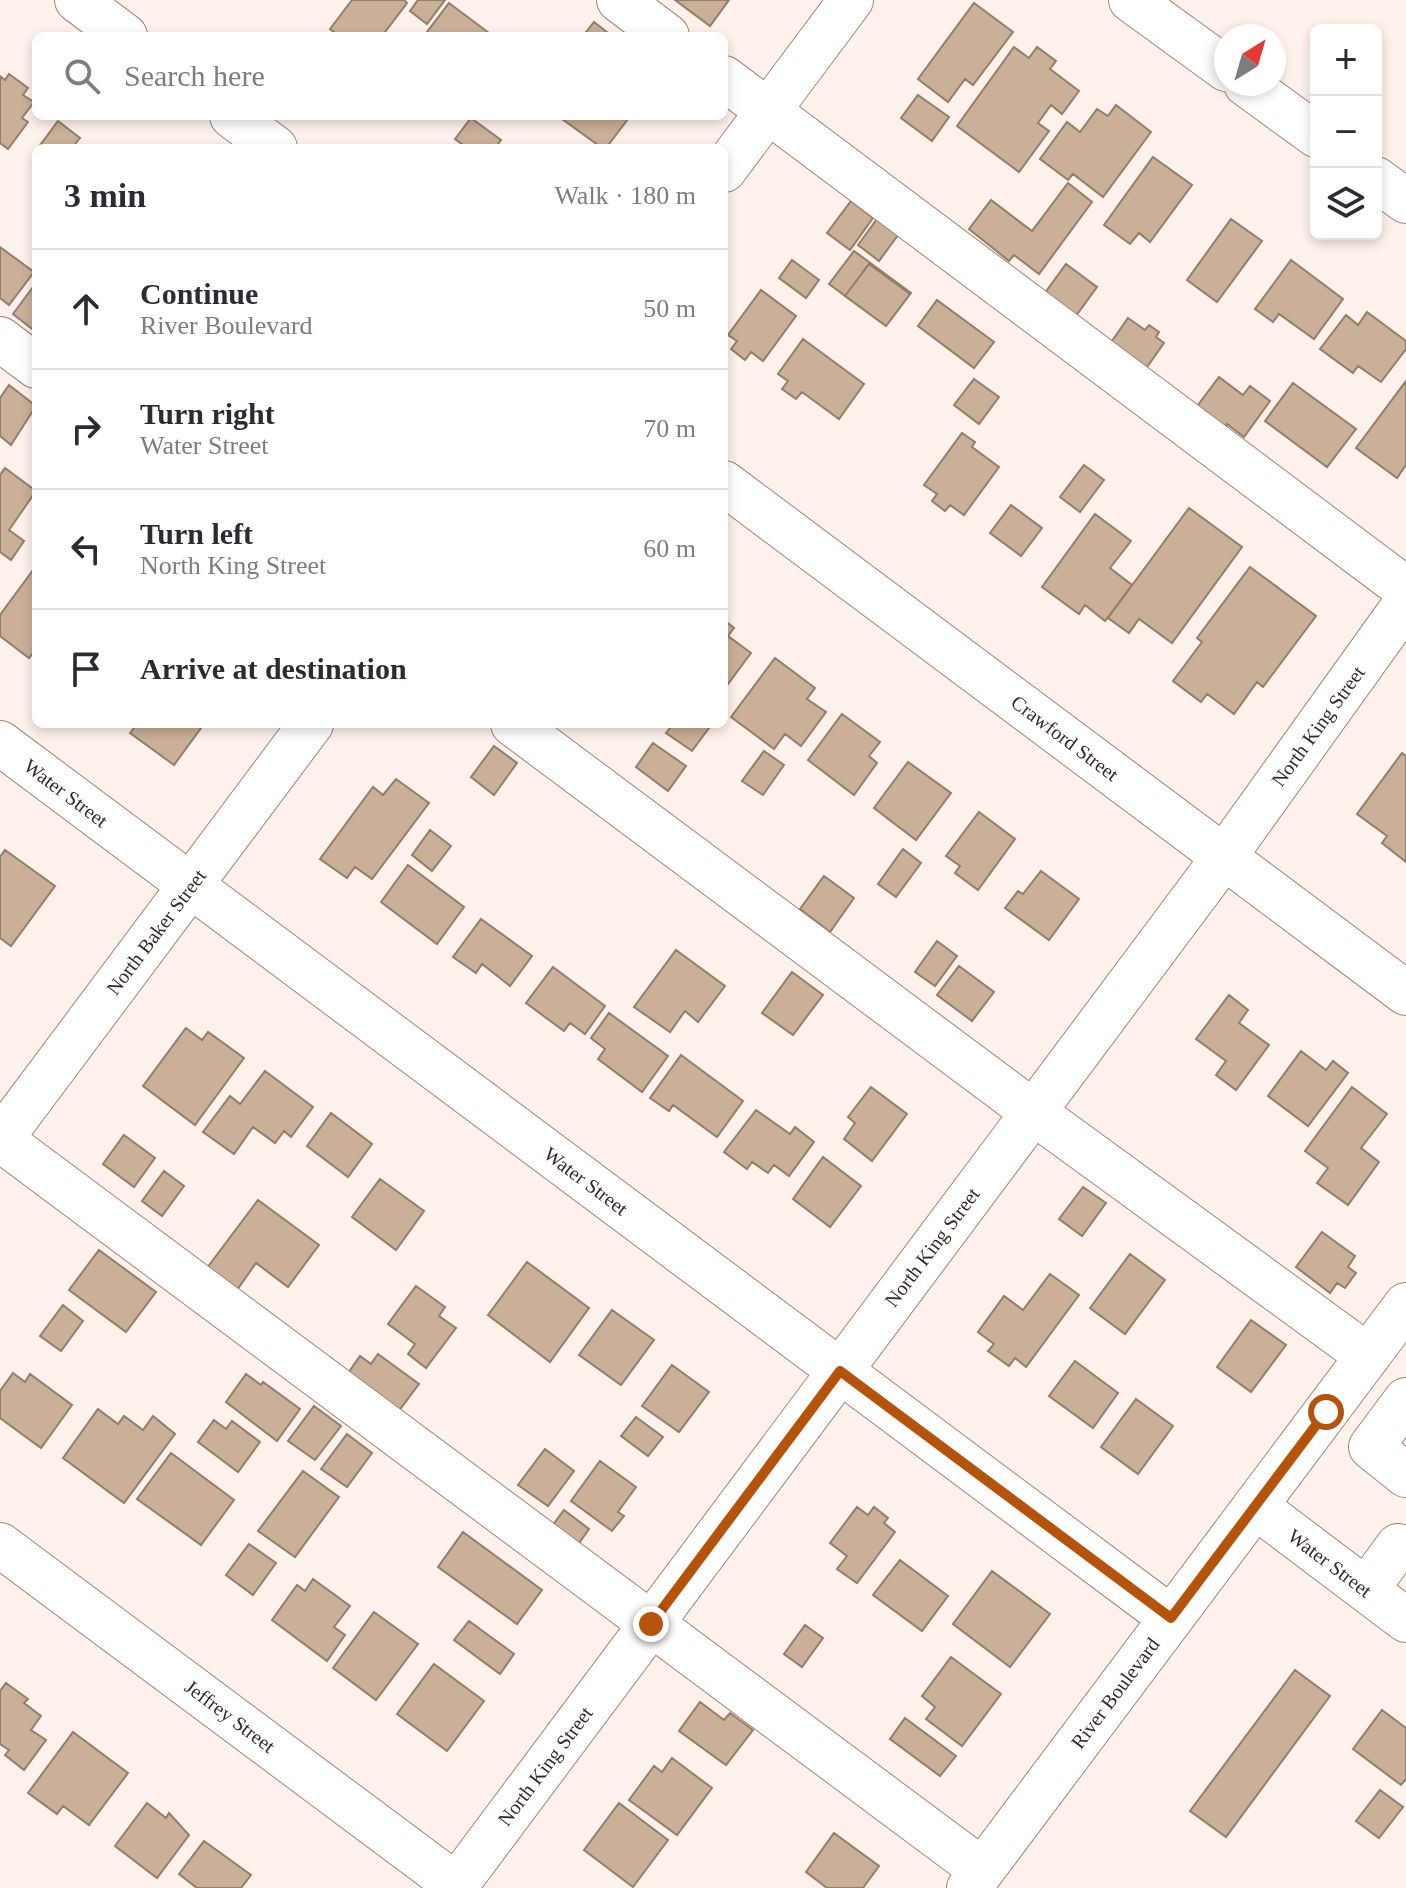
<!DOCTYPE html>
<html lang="en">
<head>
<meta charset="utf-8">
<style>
  :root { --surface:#fff; --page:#f7f7f7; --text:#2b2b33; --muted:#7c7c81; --line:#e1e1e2 }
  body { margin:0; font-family:Georgia,serif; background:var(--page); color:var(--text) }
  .controls { position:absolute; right:24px; top:24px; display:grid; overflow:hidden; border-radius:12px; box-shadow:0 4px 12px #0003 }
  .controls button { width:72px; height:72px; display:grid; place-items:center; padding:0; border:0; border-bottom:2px solid var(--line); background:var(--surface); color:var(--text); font:40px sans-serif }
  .compass { position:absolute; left:1214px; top:24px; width:72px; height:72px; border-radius:50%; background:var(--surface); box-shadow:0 4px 12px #0003; rotate:37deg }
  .stop { position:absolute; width:24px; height:24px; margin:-18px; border:6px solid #b45309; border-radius:50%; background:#fff }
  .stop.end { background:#b45309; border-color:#fff; box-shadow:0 2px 8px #0008 }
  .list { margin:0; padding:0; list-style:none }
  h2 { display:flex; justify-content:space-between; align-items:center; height:104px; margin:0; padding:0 32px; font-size:34px }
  h2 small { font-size:26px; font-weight:400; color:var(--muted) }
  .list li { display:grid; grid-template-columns:52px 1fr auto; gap:24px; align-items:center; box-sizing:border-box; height:120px; padding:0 32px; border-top:2px solid var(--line) }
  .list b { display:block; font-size:30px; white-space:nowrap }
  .list p { margin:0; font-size:26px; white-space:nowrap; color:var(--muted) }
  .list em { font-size:26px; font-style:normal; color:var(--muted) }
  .icon { flex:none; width:44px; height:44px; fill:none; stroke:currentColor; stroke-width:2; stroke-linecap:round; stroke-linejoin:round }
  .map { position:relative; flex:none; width:1406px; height:1888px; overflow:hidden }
  .search { position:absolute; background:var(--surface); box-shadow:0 4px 12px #0003; left:32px; top:32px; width:696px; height:88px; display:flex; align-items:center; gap:20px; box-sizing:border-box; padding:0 28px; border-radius:12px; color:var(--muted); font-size:30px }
  .panel { position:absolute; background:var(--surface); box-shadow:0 4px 12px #0003; left:32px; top:144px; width:696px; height:584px; border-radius:12px }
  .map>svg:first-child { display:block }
</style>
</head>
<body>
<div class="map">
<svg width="1406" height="1888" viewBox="0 0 1406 1888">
  <rect width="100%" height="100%" fill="#fff2ec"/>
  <path fill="#cab098" stroke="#947e69" stroke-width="2" d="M352 0H404L407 3 382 36H339L330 29Z
    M418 0H445L427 24 410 11Z
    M675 0H729L710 26Z
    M449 3 493 36H424Z
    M974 3 1013 32 973 85 965 79 948 102 918 79Z
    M594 22 612 36H583Z
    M1014 47 1029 58 1037 47 1056 61 1050 69 1079 91 1062 114 1051 105 1038 123 1049 131 1019 172 957 126Z
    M9 74 28 88 23 95 34 102 22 118 28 122 8 149 0 143V76L5 80Z
    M918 95 949 117 932 141 901 118Z
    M1116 105 1151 132 1103 197 1073 174 1068 180 1040 159 1067 122 1080 132 1097 109 1108 116Z
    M558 116H624L628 119 606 148H602Z
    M471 118 501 140 495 148H467L455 139Z
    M58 121 80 138 72 148H38Z
    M1153 157 1192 185 1150 242 1139 233 1130 244 1104 225Z
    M1068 183 1092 202 1039 274 1014 255 1009 261 969 229 991 200 1032 231Z
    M851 201 873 218 850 250 827 233Z
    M880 215 901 231 879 261 858 245Z
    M1231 219 1262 241 1217 302 1187 280Z
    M0 247 34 272 9 305 0 298Z
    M854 251 911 293 886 326 829 284Z
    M792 260 819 280 806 298 779 278Z
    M1291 260 1343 299 1314 339 1279 314 1273 322 1255 309Z
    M869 264 910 294 886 326 845 296Z
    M1066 264 1097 287 1073 320 1042 297Z
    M36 283V332L13 314Z
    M761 290 796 316 763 361 751 352 745 360 731 349 737 341 728 335Z
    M937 300 994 342 974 368 918 326Z
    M1367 312 1406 341V349L1381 382 1358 366 1353 373 1320 349 1346 315 1358 325Z
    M1128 318 1145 330 1149 325 1159 332 1156 337 1164 343 1142 374 1107 348Z
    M803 339 864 384 839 419 802 392 796 399 782 389 788 381 778 374Z
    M1219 377 1243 395 1250 386 1270 401 1244 437 1227 424 1220 434 1192 413Z
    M974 379 999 397 979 424 954 405Z
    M1406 381V465L1397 478 1356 448Z
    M1293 383 1356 429 1327 467 1265 421Z
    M9 385 36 406 11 445 0 436V398Z
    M962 433 975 442 972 447 999 467 964 515 950 505 945 511 932 501 937 494 924 485Z
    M1084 465 1104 480 1080 512 1060 497Z
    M5 468 36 491 9 530 24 541 11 560 0 552V475Z
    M1011 505 1042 528 1021 556 990 533Z
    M1189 508 1242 547 1172 643 1139 619 1129 633 1108 618Z
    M1095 514 1131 541 1110 568 1132 585 1105 621 1085 605 1079 614 1042 587Z
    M36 566V649L29 658 0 636V615Z
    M1250 567 1316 616 1263 687 1257 682 1234 714 1207 694 1201 702 1173 681 1202 642 1197 638Z
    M724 620 734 628 728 636 751 653 728 684 724 681Z
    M775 658 815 688 807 699 826 712 801 746 785 734 774 749 731 717Z
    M842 714 880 742 869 756 877 763 854 795 808 760Z
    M137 724H204L174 765 130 733Z
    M673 724H712L692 751 666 733Z
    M653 743 686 766 668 791 636 767Z
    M494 746 517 763 494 795 471 777Z
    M764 751 784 765 763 795 742 781Z
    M1402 753 1406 756V862L1382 843 1387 836 1357 814Z
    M908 762 951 793 916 840 874 808Z
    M396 779 429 803 372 879 355 867 347 878 320 859 373 787 383 795Z
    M979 812 1015 839 978 890 955 873 960 866 946 856Z
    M430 830 451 846 432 871 412 855Z
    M903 849 921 863 896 897 878 884Z
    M5 850 55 886 11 946 0 938V857Z
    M408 865 464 907 437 944 381 902Z
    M1041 871 1079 899 1049 940 1005 908 1018 891 1023 894Z
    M824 876 854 898 830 932 800 909Z
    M481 919 532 956 510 986 482 964 476 973 453 957Z
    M937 941 957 956 935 986 915 972Z
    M676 950 725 986 698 1022 685 1011 670 1032 634 1007Z
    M959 966 994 992 972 1021 937 995Z
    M553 967 605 1006 585 1034 570 1023 564 1031 526 1003Z
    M792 972 823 995 793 1035 762 1013Z
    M1229 995 1248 1010 1239 1023 1269 1045 1236 1090 1216 1075 1226 1061 1196 1039Z
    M609 1013 668 1056 642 1092 598 1059 605 1049 591 1038Z
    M186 1028 202 1040 208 1032 244 1058 195 1125 143 1086Z
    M1301 1051 1326 1070 1333 1061 1348 1073 1308 1126 1268 1096Z
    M681 1055 743 1101 717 1137 673 1105 669 1111 650 1098Z
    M265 1071 313 1107 291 1137 284 1131 275 1143 253 1127 234 1154 203 1132 230 1096 240 1104Z
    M871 1087 907 1114 872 1161 844 1139 855 1123 848 1117Z
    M1352 1087 1387 1114 1361 1148 1379 1162 1348 1205 1317 1183 1328 1168 1305 1151Z
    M756 1110 790 1134 795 1127 814 1142 789 1176 774 1165 768 1173 752 1162 747 1169 724 1152Z
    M331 1113 372 1144 348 1177 307 1146Z
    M124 1135 155 1158 134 1187 103 1164Z
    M823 1157 861 1186 830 1227 793 1199Z
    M164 1171 184 1186 162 1216 142 1201Z
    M380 1179 424 1211 396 1250 352 1217Z
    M1083 1187 1106 1203 1082 1236 1059 1219Z
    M258 1200 319 1245 288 1287 256 1263 237 1290 207 1268Z
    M1322 1232 1355 1256 1348 1267 1356 1273 1345 1288 1337 1283 1330 1293 1296 1267Z
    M99 1250 156 1292 126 1332 69 1290Z
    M1130 1254 1165 1280 1125 1334 1090 1308Z
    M527 1262 589 1308 550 1362 488 1315Z
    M1050 1274 1079 1295 1026 1367 1015 1358 1009 1366 988 1351 994 1344 978 1332 1004 1296 1023 1310Z
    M416 1286 445 1307 439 1316 456 1328 426 1368 408 1354 415 1344 388 1324Z
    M63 1305 83 1321 61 1351 40 1336Z
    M612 1310 654 1340 621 1385 579 1355Z
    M1251 1320 1286 1345 1251 1392 1217 1367Z
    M378 1354 419 1384 395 1416 344 1379 360 1356 371 1364Z
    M1075 1361 1118 1393 1093 1428 1049 1396Z
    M672 1365 709 1392 679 1432 642 1406Z
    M13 1373 25 1382 30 1374 72 1405 41 1448 0 1418V1391Z
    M246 1374 261 1385 263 1382 300 1409 277 1441 226 1402Z
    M1136 1399 1173 1426 1138 1474 1101 1447Z
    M314 1406 341 1426 315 1460 288 1441Z
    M98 1409 118 1424 124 1416 143 1430 153 1416 175 1434 124 1503 63 1458Z
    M636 1417 663 1437 648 1456 621 1436Z
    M214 1420 226 1429 232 1421 260 1442 238 1472 198 1442Z
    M347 1434 372 1453 347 1487 321 1469Z
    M545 1449 574 1471 548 1506 518 1485Z
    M171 1453 234 1500 201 1545 137 1499Z
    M600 1461 636 1487 618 1512 624 1516 612 1531 571 1501Z
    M303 1471 339 1497 295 1557 258 1531Z
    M857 1507 868 1515 874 1507 888 1518 884 1523 895 1532 857 1583 837 1569 847 1556 830 1543Z
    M564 1510 589 1529 575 1549 549 1530Z
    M463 1532 542 1590 517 1624 438 1567Z
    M249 1544 276 1563 253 1595 226 1575Z
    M900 1560 948 1596 922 1631 873 1595Z
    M992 1571 1050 1614 1010 1667 953 1624Z
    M313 1579 350 1606 334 1627 345 1635 327 1661 272 1620 297 1585 305 1591Z
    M374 1612 418 1644 376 1700 333 1668Z
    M469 1621 514 1654 500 1674 454 1640Z
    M805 1625 823 1638 802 1667 784 1654Z
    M951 1657 1001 1694 962 1746 926 1719 935 1707 922 1696Z
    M434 1664 484 1701 447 1751 397 1714Z
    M1295 1670 1330 1696 1226 1837 1190 1811Z
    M6 1683 28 1699 24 1703 41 1716 31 1730 46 1740 24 1770 5 1755 9 1750 0 1744V1691Z
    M700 1702 724 1720 730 1713 753 1730 726 1765 679 1731Z
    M1382 1710 1406 1728V1779L1401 1785 1353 1749Z
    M905 1718 956 1756 940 1776 890 1739Z
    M73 1732 128 1773 89 1825 63 1806 57 1814 28 1793Z
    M672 1758 712 1788 677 1835 629 1800 654 1766 662 1772Z
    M1380 1790 1403 1807 1379 1838 1356 1821Z
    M147 1803 166 1818 169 1813 189 1835 157 1878 115 1846Z
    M619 1803 668 1840 633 1887 584 1850Z
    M834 1833 879 1866 863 1888H827L806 1872Z
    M204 1841 251 1875 241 1888H197L179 1874Z"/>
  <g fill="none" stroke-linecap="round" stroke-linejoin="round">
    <g stroke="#a28577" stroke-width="46">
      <path id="minor" d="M77 0 125 36
        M619 0 667 36
        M724 78 1406 589
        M232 116 275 148
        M724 170 851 0
        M0 339 36 366
        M724 483 1406 993
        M513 724 1033 1112 1368 1356
        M0 743 1171 1618
        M0 1139 982 1870
        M0 1140 311 724
        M1406 1400 1371 1447 1406 1475
        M1255 1506 1406 1620
        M0 1545 460 1888
        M1366 1590 1398 1546
        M454 1888 1224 857 1406 603"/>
    </g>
    <g stroke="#a28577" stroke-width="46">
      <path id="major" d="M1131 0 1226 69
        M1246 84 1316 135
        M1376 179 1406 201
        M969 1888 1406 1305"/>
    </g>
    <use href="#minor" stroke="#fff" stroke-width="44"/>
    <use href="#major" stroke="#fff" stroke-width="44"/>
  </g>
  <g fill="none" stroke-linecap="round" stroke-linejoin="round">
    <path stroke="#b45309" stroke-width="10" d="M651 1624 840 1371 1171 1618 1326 1412"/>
  </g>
  <g text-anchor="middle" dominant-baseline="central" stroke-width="8" stroke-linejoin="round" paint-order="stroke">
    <g font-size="20" fill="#352924" stroke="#fff">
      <text transform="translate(1318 726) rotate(-54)">North King Street</text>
      <text transform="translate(1065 738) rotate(37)">Crawford Street</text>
      <text transform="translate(66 793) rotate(37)">Water Street</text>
      <text transform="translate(156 932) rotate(-53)">North Baker Street</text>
      <text transform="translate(586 1181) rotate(37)">Water Street</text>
      <text transform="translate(932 1247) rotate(-53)">North King Street</text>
      <text transform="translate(1330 1563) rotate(37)">Water Street</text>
      <text transform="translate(1115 1693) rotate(-53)">River Boulevard</text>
      <text transform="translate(230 1716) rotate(37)">Jeffrey Street</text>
      <text transform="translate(545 1766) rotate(-53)">North King Street</text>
    </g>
  </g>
</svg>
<div class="controls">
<button>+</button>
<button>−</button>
<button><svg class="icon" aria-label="layers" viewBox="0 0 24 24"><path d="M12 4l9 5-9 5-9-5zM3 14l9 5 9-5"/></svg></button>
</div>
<svg class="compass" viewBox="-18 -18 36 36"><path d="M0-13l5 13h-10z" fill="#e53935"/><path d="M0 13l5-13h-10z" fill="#7c7c81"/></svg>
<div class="stop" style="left:1326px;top:1412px"></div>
<div class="stop end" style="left:651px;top:1624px"></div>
<div class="search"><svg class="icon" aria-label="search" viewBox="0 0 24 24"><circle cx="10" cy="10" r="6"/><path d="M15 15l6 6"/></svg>Search here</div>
<section class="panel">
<h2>3 min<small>Walk · 180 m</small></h2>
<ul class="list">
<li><svg class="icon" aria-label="ahead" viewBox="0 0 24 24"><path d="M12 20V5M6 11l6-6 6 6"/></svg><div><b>Continue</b><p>River Boulevard</p></div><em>50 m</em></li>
<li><svg class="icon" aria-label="right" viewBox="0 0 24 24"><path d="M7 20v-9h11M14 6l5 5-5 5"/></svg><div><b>Turn right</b><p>Water Street</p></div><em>70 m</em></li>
<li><svg class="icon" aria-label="left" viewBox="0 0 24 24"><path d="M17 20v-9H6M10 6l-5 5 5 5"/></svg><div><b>Turn left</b><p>North King Street</p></div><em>60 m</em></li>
<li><svg class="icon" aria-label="arrive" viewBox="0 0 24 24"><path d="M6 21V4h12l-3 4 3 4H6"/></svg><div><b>Arrive at destination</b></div></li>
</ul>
</section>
</div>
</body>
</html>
